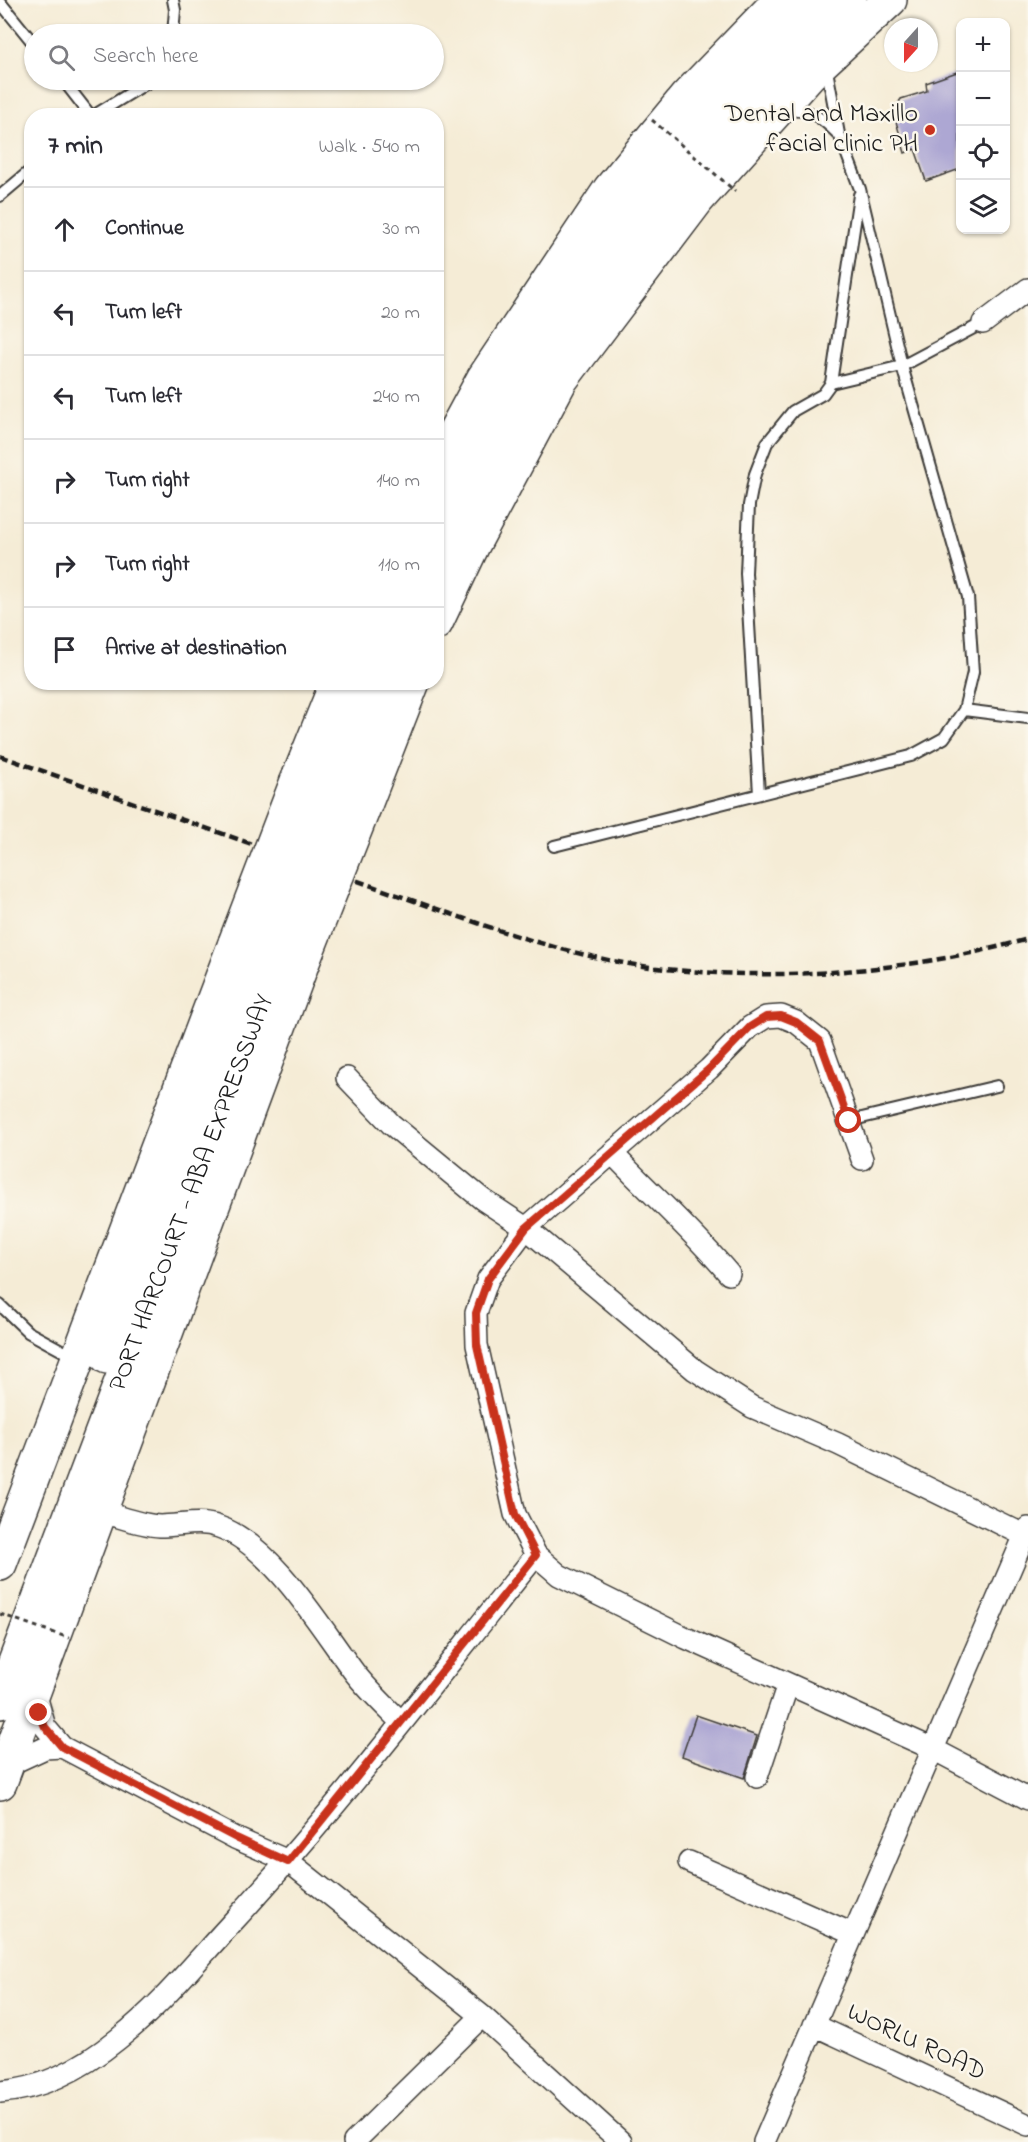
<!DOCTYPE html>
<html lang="en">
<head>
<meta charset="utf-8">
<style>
  :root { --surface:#fff; --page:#f2f2f3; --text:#2b2b33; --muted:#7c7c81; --line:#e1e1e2 }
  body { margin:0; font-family:"Indie Flower",sans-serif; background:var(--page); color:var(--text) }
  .controls { position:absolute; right:18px; top:18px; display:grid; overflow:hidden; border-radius:12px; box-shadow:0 2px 4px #0004 }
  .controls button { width:54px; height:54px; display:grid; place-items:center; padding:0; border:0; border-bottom:2px solid var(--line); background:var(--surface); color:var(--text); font:30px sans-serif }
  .compass { position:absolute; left:884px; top:18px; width:54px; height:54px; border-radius:50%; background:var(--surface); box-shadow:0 2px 4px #0004; rotate:201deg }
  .stop { position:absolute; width:18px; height:18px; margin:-14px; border:4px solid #c8321e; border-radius:50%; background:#fff }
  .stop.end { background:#c8321e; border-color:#fff; box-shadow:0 2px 6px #0008 }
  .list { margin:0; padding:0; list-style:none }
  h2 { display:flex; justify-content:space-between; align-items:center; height:78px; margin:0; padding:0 24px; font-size:26px }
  h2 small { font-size:20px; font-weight:400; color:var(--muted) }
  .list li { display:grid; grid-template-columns:39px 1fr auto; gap:18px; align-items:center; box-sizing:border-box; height:84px; padding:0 24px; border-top:2px solid var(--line) }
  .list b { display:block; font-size:22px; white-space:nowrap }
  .list em { font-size:20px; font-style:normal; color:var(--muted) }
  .icon { flex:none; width:33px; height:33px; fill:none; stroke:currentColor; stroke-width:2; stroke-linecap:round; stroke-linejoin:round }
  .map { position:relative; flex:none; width:1028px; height:2142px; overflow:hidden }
  .search { position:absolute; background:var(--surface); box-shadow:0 2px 4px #0004; left:24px; top:24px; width:420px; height:66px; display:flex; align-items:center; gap:15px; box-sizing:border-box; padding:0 21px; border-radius:33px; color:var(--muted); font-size:22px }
  .panel { position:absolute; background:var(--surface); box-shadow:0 2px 4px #0004; left:24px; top:108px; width:420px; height:582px; border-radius:24px }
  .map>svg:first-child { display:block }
</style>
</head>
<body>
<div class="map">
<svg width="1028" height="2142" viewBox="0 0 1028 2142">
  <rect width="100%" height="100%" fill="#fbf7ec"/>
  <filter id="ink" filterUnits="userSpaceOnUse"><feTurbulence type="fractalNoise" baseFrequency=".0167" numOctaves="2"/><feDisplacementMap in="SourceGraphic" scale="12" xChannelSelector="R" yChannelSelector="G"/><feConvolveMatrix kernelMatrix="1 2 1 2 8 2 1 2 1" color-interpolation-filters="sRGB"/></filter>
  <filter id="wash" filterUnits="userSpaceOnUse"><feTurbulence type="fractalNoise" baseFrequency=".008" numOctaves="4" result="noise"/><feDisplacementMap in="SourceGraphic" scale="24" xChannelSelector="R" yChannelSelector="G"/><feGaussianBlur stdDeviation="1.35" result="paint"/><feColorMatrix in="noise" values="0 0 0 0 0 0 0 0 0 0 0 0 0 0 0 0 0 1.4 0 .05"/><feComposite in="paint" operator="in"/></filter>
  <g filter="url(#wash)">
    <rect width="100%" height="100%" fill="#f5ecd6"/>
    <g id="blocks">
      <path fill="#ada7d3" d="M957 72 960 82V169L926 181 915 149 905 153 893 111 901 99 927 91 926 83Z
        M696 1715 757 1736 744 1778 682 1756Z"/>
    </g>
  </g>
  <g filter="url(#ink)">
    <use href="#blocks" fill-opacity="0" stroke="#3d3b38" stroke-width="1.5"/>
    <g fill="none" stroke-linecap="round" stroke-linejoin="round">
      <g stroke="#3d3b38" stroke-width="14">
        <path id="lane" d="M173 0 175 10 173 34
          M0 2 34 44
          M63 80 91 116
          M787 111C810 108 822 118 838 134
          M93 116 152 80
          M0 196 32 169
          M831 383 902 366 983 323
          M964 710 1028 718
          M759 794 746 573 749 505 755 474 767 443 793 411 823 394 831 383 859 195
          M554 846 911 756 944 738 964 710 973 672 968 597 902 366 860 189 839 134 826 65
          M849 1121 997 1086
          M0 1305 28 1332 74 1357"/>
      </g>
      <g stroke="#3d3b38" stroke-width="24">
        <path id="street" d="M983 323 1028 289
          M347 1078 391 1124 482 1199 526 1228 695 1370 752 1407 838 1444 1028 1537
          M612 1153C651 1194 693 1231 729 1274
          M862 1159 820 1041 796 1022 781 1016 766 1017 750 1027 709 1069 526 1228 488 1279 476 1313 477 1345 515 1514 536 1555 559 1575 686 1638 931 1748 1028 1799
          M102 1512C121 1517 140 1525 160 1526 180 1526 199 1520 219 1527 272 1545 321 1628 354 1672 368 1690 385 1706 401 1722
          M35 1692 45 1727 62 1747 235 1838 288 1861 482 2016 621 2142
          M6 1766 45 1748 62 1747
          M757 1777 788 1684
          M689 1862 853 1934
          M814 2025 1028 2125
          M0 2092C44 2089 85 2066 118 2039 160 2006 193 1965 229 1926 338 1808 435 1680 536 1555
          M354 2142 482 2016
          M764 2142 1028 1528"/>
      </g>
      <g stroke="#3d3b38" stroke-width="36">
        <path id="primary" d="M436 466 483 379 610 189 686 97 780 0
          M436 623 473 545 561 380 698 199 809 75 890 0
          M297 781 337 682
          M365 805 413 682
          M0 1564 235 943
          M0 1783 301 967"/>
      </g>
      <g stroke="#3d3b38" stroke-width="36">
        <g id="highway">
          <path d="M436 515C472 439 516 369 563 300 638 190 716 91 814 0"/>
          <path d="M436 571C539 358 675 160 850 0"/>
          <path d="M319 790 362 682"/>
          <path d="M342 799 387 682"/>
          <path d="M107 1357 258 951"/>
          <path id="s1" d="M0 1702 281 958"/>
        </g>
      </g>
      <use href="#lane" stroke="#fff" stroke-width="10"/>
      <use href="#street" stroke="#fff" stroke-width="21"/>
      <use href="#primary" stroke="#fff" stroke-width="33"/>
      <use href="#highway" stroke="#fff" stroke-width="33"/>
      <path stroke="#1c1c1c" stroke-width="4.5" stroke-dasharray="9 4.5" stroke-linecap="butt" d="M0 756C123 799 246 842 369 885 462 917 558 956 657 968 778 982 910 972 1028 939"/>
      <g stroke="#3d3b38" stroke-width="36" stroke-linecap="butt">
        <path id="primary-bridge" d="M235 943 297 781
          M301 967 365 805"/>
      </g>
      <g stroke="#3d3b38" stroke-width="36" stroke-linecap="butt">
        <path id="highway-bridge" d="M258 951 319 790
          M281 958 342 799"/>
      </g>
      <path stroke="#3d3b38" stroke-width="3" stroke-dasharray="4.5 4.5" stroke-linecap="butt" d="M652 120 735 191
        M0 1614 69 1638"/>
      <use href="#primary-bridge" stroke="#fff" stroke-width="33"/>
      <use href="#highway-bridge" stroke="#fff" stroke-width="33"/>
    </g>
  </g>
  <g fill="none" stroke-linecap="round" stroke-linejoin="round" filter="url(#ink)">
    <path stroke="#c8321e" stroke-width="8" d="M39 1713 45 1727 62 1747 236 1838 288 1862 536 1555 515 1514 477 1345 476 1313 488 1279 526 1228 709 1069 750 1027 766 1017 781 1016 796 1022 820 1041 849 1121"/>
  </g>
  <circle fill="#c8321e" stroke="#fbf7ec" stroke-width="2" cx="930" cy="130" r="6"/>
  <g text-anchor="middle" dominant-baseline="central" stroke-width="5" stroke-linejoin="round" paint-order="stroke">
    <g font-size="26" fill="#1c1c1c" stroke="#fbf7ec" text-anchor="end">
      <text x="918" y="115">Dental and Maxillo<tspan x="918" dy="30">facial clinic PH</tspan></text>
    </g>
    <g font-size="26" fill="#1c1c1c" stroke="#fbf7ec">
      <text stroke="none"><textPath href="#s1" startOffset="544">PORT HARCOURT - ABA EXPRESSWAY</textPath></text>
      <text transform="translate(916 2043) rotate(25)">WORLU ROAD</text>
    </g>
  </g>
</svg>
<div class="controls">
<button>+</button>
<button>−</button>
<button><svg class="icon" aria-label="locate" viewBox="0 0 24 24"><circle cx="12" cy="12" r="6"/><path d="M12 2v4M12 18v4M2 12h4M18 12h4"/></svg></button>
<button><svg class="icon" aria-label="layers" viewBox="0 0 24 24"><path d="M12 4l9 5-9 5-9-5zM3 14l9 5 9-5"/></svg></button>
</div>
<svg class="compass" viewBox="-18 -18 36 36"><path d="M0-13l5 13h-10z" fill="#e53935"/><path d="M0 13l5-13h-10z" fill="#7c7c81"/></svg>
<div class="stop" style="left:849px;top:1121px"></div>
<div class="stop end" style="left:39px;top:1713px"></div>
<div class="search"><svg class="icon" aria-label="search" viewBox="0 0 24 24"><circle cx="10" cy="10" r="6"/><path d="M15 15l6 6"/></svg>Search here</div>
<section class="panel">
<h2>7 min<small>Walk · 540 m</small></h2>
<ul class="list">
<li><svg class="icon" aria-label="ahead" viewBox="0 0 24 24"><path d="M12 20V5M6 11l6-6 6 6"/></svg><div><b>Continue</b></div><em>30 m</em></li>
<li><svg class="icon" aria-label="left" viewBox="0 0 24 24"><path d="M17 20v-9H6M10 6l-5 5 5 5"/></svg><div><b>Turn left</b></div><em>20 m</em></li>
<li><svg class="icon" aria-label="left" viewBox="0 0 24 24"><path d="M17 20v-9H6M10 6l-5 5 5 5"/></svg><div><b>Turn left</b></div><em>240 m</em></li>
<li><svg class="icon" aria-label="right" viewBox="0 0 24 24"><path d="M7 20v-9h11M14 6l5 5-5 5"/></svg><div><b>Turn right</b></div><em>140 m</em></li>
<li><svg class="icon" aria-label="right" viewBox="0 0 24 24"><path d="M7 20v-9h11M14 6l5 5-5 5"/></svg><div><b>Turn right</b></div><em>110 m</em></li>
<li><svg class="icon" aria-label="arrive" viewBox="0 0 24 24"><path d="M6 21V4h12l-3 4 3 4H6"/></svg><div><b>Arrive at destination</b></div></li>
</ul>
</section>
</div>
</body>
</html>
